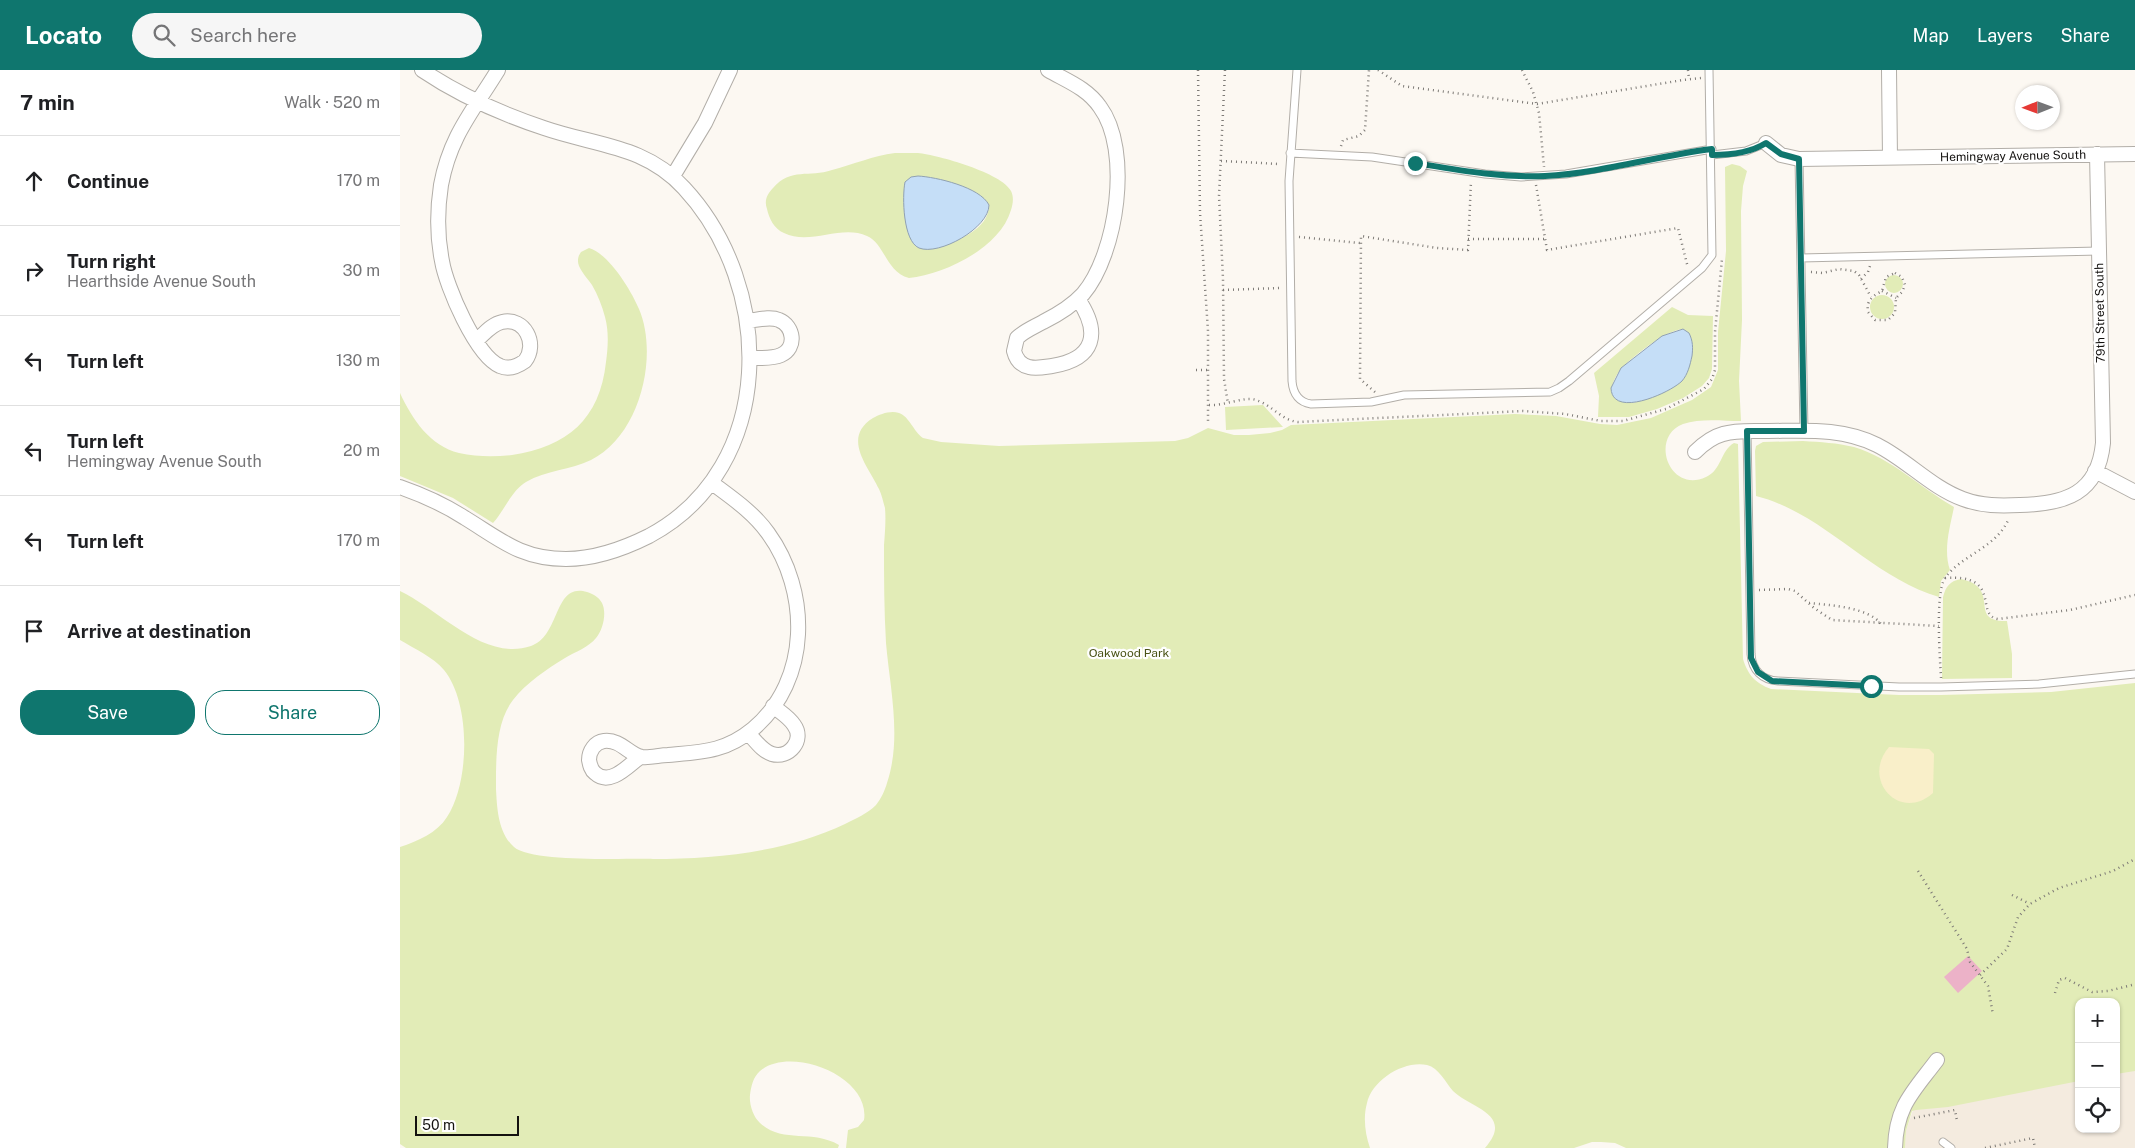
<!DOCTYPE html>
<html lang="en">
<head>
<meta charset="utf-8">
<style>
  :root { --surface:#fff; --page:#f6f6f6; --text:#202124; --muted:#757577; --line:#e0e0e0; --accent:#0f766e }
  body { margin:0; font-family:"Public Sans",sans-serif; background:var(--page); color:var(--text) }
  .controls { position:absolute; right:15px; bottom:15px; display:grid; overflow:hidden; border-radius:10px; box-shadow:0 1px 4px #0004 }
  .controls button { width:45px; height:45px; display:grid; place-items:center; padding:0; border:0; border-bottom:1px solid var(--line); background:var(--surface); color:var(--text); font:25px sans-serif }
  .compass { position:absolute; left:1615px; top:15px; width:45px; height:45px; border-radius:50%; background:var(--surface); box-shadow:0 1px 4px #0004; rotate:269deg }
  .scale { position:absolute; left:15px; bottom:12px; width:104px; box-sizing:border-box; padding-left:5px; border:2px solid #141210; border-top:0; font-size:14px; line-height:18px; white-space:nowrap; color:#141210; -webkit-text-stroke:4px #fff; paint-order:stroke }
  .stop { position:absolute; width:15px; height:15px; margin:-11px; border:4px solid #0f766e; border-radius:50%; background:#fff }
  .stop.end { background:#0f766e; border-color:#fff; box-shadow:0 1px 5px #0008 }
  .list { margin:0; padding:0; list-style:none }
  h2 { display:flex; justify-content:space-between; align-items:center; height:65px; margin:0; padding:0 20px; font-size:21px }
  h2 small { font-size:16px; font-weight:400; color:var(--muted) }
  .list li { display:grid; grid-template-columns:32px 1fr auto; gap:15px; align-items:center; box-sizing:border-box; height:90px; padding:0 20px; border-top:1px solid var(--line) }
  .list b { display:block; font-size:19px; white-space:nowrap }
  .list p { margin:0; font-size:16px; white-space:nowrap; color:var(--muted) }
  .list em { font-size:16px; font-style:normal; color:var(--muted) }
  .actions { display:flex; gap:10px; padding:15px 20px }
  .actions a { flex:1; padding:11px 0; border:1px solid var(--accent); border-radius:20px; text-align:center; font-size:18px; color:var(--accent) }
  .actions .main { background:var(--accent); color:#fff }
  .icon { flex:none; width:28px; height:28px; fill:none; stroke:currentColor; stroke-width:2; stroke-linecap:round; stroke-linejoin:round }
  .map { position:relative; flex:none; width:1735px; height:1078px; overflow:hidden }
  header { display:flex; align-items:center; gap:30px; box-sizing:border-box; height:70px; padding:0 25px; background:var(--accent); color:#fff }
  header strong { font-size:24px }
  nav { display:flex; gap:28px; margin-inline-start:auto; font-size:18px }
  .search { width:350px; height:45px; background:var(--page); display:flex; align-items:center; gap:12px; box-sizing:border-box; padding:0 18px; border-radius:28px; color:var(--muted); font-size:19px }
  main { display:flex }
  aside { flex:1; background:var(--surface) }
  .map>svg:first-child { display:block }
</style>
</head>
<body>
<header>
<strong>Locato</strong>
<div class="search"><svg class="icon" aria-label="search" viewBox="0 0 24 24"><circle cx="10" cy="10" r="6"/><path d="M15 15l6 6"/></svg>Search here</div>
<nav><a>Map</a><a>Layers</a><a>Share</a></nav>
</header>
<main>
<aside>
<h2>7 min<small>Walk · 520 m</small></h2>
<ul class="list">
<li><svg class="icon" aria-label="ahead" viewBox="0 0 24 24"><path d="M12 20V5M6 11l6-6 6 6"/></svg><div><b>Continue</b></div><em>170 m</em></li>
<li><svg class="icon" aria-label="right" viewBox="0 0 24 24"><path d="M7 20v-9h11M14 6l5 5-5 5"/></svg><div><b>Turn right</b><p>Hearthside Avenue South</p></div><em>30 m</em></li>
<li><svg class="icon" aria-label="left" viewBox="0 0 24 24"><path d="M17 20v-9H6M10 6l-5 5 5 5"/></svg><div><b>Turn left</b></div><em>130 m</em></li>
<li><svg class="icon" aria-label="left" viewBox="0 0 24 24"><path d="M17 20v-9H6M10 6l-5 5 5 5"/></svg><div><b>Turn left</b><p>Hemingway Avenue South</p></div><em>20 m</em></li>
<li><svg class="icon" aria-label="left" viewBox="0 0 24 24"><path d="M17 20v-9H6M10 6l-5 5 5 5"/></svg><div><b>Turn left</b></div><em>170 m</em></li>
<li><svg class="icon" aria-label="arrive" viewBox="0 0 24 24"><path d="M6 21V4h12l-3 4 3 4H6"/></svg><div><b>Arrive at destination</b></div></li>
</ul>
<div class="actions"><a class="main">Save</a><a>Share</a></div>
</aside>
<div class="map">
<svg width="1735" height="1078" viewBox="0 0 1735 1078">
  <rect width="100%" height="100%" fill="#fcf8f2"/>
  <path fill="#f4ebdf" d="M1735 998V1078H1505L1506 1061 1513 1040 1679 1009V1059H1716V1002Z"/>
  <path fill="#e2ecb7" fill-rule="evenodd" d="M495 83C503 83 510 83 518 83 538 85 602 103 611 121 614 127 613 134 611 140 600 178 545 204 509 208 486 202 485 174 467 166 441 154 410 176 384 163 374 159 369 148 367 139 364 131 367 124 373 118 391 97 409 108 432 100 454 94 473 86 495 83ZM528 107C550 113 573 117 589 135 589 161 555 171 535 178L505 146 504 120 505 112Z
    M1332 94 1340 96 1347 101 1343 116 1341 141 1342 250 1339 311 1341 351C1323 351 1300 348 1283 354 1249 367 1269 424 1306 407 1322 400 1320 381 1334 373L1338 374 1343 589C1348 605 1355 613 1371 619L1499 625H1541L1651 622 1735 613V1001L1716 1004V932H1679V1011L1548 1037 1516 1040 1512 1041 1506 1061 1505 1078H1226L1215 1073 1201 1072H1192L1174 1078H1085C1115 1044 1070 1038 1053 1021 1045 1012 1039 998 1027 995 1004 990 972 1010 967 1033 963 1047 965 1064 970 1078H446L448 1060 458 1057 464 1050C471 1006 390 975 360 1001 353 1007 351 1017 350 1025 349 1034 353 1047 360 1053 382 1074 412 1059 439 1075L438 1078H6L0 1074V777C18 771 37 763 47 747 70 712 71 633 44 600 33 587 15 579 0 570V521C40 540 84 592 131 576 161 566 153 512 187 522 193 524 199 527 202 533 207 543 203 560 196 568 189 577 175 582 165 588 147 599 126 613 113 630 95 653 96 692 96 719 97 738 98 763 114 777 132 793 226 788 253 789 317 789 386 782 445 754 455 749 468 743 476 735 481 729 485 720 487 713 502 668 490 619 486 573 484 540 484 507 484 475 485 462 486 450 485 438 483 432 482 425 479 419 469 397 441 368 473 348 480 344 491 340 499 343 509 346 514 362 523 368L541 372 599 376 775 371 788 368 808 358 834 365H849L870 363 882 360 891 355 1115 344 1156 346 1200 354 1217 355 1251 348 1292 330 1311 317 1318 300V262L1326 181 1325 97Z
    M189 178C209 184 231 220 239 239 259 286 240 366 191 390 171 400 146 400 126 412 112 420 104 441 93 453L53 428 0 406V323C12 349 30 376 59 383 77 387 95 387 112 385 167 377 200 349 206 292 208 278 209 261 205 247 202 236 198 225 192 215 188 209 182 203 179 196 177 191 178 186 181 182Z
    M1485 214a9 9 0 1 1 18 0a9 9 0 1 1-18 0Z
    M1470 237a12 12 0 1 1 24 0a12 12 0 1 1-24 0Z
    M1272 237 1288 245 1313 246 1312 299 1309 308 1302 316 1283 328 1257 339 1229 347H1198L1199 326 1194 303ZM1283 259 1269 320 1233 333 1212 324C1211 315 1215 306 1221 299 1233 286 1266 260 1283 259Z
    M863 335 883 357 826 360 825 337Z
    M1403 371C1421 372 1437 373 1454 377 1491 388 1521 418 1554 437 1550 457 1543 480 1550 500L1541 511 1539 527C1471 507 1424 443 1356 426L1355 381 1356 376 1363 372Z
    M1561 509C1603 518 1566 552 1607 551L1612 584V608L1542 609 1543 527C1546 516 1550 511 1561 509Z"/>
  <path fill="#f9efc9" d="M1489 677 1529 679 1534 684 1533 723C1499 753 1461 709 1489 677Z"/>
  <path fill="#c5def7" stroke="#90a1b2" d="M518 106C536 107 580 117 589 135 589 158 539 186 519 178 503 171 502 127 505 112L511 107Z
    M1283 259 1289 263C1293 271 1293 278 1292 286 1290 295 1288 304 1282 311 1270 323 1212 349 1211 318L1221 298 1262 266Z"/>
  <path fill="#ecb2c8" d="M1568 886 1582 901 1558 923 1544 907Z"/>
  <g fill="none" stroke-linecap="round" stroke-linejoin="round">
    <g stroke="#b2aea8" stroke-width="9">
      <path id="service" d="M897 0 889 111 892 311C893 323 898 332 911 334L971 332 1004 325 1150 322 1159 318 1169 311 1302 198 1312 185 1309 0
        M890 83 972 87 1085 104 1121 107 1166 104 1312 79
        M1312 85 1346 81 1366 73
        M1399 89 1404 361
        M1401 188 1699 181
        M1347 361 1351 584C1352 600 1362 610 1378 611L1499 617H1541L1639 614 1735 604
        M1543 1072 1551 1078"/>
    </g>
    <g stroke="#b2aea8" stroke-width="16">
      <path id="minor" d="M648 0C667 11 687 18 700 37 732 80 717 184 683 224 672 236 657 245 643 252 634 257 624 261 617 268L614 281C616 289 620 295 629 297 636 299 645 297 652 296 695 289 701 263 678 229
        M1489 0 1490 88
        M1366 73 1381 85 1399 89 1735 84
        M273 106 305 53 330 0
        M348 251C357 250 370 246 379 250 394 256 397 278 381 285 372 289 360 288 350 288
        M77 270C84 264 92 254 102 252 125 247 138 274 125 291 118 296 109 300 100 296 76 286 46 216 42 191 37 166 37 141 41 115 50 66 73 41 98 0
        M1295 382C1303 374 1312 367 1323 364 1336 360 1351 361 1365 361 1403 361 1441 357 1477 375 1507 390 1532 418 1563 429 1582 436 1600 436 1620 435 1665 434 1698 424 1703 373L1697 84
        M1695 401 1735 422
        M0 417C23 425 45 435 65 448 101 470 121 489 166 489 196 489 223 479 249 466 378 397 375 216 284 118 245 75 196 76 144 58 102 44 59 25 22 0
        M348 663C355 670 362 681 372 684 389 689 405 670 394 655 389 647 380 642 373 636
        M240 687C229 695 210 717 195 703 191 700 190 695 189 690 189 681 195 672 204 671 221 669 229 685 242 687 250 688 260 685 268 685 302 682 325 682 353 659 411 610 410 521 368 463 353 442 332 428 312 413
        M1495 1078C1496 1036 1513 1022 1537 990"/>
    </g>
    <path stroke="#7d7a76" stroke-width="2.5" stroke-dasharray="1 4" stroke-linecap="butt" d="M798 0 800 143 808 261V351
      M825 0 819 126 823 209 824 309 828 334
      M978 0 1002 16 1137 34 1283 10 1301 8
      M1122 0 1133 22 1139 43 1144 97
      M1288 0 1289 9
      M941 76 943 70 959 66 965 60 969 0
      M821 91 879 94
      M1136 115 1147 180 1278 158 1288 198
      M899 167 960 173
      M1068 169H1145
      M1411 202 1423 203 1439 199 1454 201 1459 205 1471 227
      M1495 203 1502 207 1505 215 1502 222 1496 228 1495 243 1488 250H1475L1468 242C1466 230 1473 226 1482 221L1486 207Z
      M1461 209 1468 202 1470 196
      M823 220 881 218
      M1482 221 1496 228
      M796 300H809
      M975 322 960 309 961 166 1037 178 1068 180 1071 111
      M809 335C825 336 844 326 856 330 872 335 881 350 898 352L1123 341 1165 344 1201 351H1223L1266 339 1304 319 1312 309 1315 300V262L1322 189
      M1545 508C1603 504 1574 545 1598 549L1670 540 1735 525
      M1359 520 1388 519 1395 521 1414 538 1432 550 1539 556
      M1409 533C1429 535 1468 537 1481 554
      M1541 608C1540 588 1535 523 1545 508 1561 485 1597 478 1609 448
      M1518 801 1567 879 1570 892 1588 916 1593 945
      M1612 825 1630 834
      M1580 905 1607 879 1618 847 1630 834 1659 818 1713 801 1735 789
      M1655 923 1659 910 1665 908 1692 922 1708 921 1732 915
      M1514 1048 1555 1040 1557 1051
      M1585 1078 1633 1068 1635 1078"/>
    <use href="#service" stroke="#fff" stroke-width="7"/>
    <use href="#minor" stroke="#fff" stroke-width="14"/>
  </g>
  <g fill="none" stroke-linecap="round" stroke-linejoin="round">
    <path stroke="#0f766e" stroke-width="6" d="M1015 93C1058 100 1101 108 1145 106 1201 103 1256 86 1312 79V85C1330 85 1350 83 1366 73L1381 84 1399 89 1404 361H1347L1351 588 1358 602 1372 611 1471 616"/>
  </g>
  <g text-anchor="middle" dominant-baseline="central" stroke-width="4.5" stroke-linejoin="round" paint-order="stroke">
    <g font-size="12" fill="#141210" stroke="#fff">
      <text transform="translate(1613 86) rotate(-1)">Hemingway Avenue South</text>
      <text transform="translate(1700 243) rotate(-91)">79th Street South</text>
    </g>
    <g font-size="12" fill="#4a5317" stroke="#fff">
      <text x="729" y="583">Oakwood Park</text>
    </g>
  </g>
</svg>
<div class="controls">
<button>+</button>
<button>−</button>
<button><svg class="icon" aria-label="locate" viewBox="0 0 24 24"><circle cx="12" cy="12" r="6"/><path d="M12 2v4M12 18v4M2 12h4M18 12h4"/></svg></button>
</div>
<svg class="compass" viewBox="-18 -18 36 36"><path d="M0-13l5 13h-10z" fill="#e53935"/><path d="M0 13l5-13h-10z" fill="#757577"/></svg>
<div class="scale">50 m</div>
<div class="stop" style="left:1471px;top:616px"></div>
<div class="stop end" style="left:1015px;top:93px"></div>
</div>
</main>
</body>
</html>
